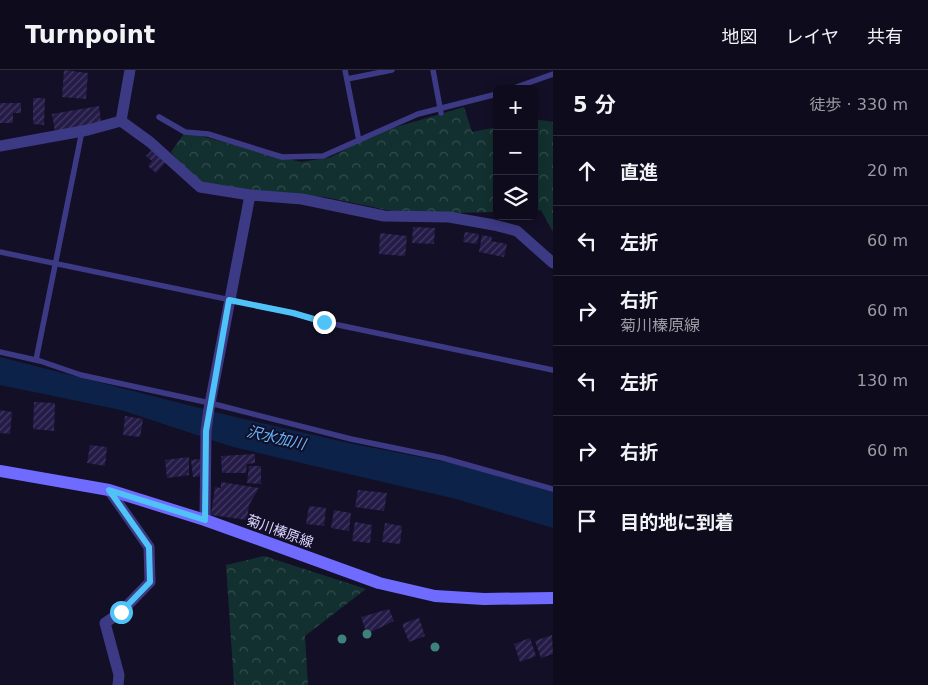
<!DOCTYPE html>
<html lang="ja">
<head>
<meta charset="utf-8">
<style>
  :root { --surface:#0e0b1c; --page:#1c1929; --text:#f1f3f6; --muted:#9b9ba3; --line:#2e2b3b }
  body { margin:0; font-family:"DejaVu Sans","Noto Sans JP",sans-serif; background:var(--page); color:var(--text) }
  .controls { position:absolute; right:15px; top:15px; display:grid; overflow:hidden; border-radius:8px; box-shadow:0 2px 12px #0003 }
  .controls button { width:45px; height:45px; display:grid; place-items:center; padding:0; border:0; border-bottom:1px solid var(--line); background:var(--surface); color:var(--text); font:25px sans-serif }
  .stop { position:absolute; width:15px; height:15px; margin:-11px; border:4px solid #4fc3f7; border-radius:50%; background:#fff }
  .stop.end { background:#4fc3f7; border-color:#fff; box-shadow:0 1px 5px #0008 }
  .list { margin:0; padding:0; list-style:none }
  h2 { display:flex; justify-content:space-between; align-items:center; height:65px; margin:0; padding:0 20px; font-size:21px }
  h2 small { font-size:16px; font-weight:400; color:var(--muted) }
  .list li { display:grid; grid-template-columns:32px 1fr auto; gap:15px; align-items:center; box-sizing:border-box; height:70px; padding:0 20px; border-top:1px solid var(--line) }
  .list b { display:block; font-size:19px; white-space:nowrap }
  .list p { margin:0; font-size:16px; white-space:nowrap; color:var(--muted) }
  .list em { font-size:16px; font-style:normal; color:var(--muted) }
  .icon { flex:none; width:28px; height:28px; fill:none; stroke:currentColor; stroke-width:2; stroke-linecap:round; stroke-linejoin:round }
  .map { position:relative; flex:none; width:553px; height:615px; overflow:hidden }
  header { display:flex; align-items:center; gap:30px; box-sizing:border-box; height:70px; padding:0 25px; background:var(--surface); border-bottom:1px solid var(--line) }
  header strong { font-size:24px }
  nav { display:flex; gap:28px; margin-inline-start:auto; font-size:18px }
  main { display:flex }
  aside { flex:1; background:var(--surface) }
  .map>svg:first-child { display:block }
</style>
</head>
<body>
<header>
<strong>Turnpoint</strong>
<nav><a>地図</a><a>レイヤ</a><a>共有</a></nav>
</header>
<main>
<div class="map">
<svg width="553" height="615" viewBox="0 0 553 615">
  <defs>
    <pattern id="forest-crowns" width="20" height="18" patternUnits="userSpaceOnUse" patternTransform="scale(1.25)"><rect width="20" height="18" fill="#12302f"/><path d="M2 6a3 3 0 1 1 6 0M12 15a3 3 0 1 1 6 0" fill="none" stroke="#344d4e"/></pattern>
    <pattern id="building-hatch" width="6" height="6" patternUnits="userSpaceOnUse" patternTransform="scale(1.25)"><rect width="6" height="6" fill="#241b47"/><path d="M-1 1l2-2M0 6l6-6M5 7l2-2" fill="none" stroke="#433b63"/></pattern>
  </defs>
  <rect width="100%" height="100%" fill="#130f26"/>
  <path fill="url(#forest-crowns)" d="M464 37 472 62 497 57V142L407 144 324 127 206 117 186 100 171 82 185 62 301 92 331 87 376 63Z
    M534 49 553 52V162L541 140 534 141Z
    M264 486 366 519 305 566 308 615H234L226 495Z"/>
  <path fill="#0c2248" d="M0 287 231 346 349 373 461 395 553 422V458L456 429 233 377 121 340 0 315Z"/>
  <path fill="url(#building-hatch)" d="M64 0 88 3 86 29 62 27Z
    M33 28H45L44 55 33 54Z
    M0 33H21V43H13V53H0Z
    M99 36 101 53 55 61 52 44Z
    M152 80 166 92 156 103 148 96 152 91 146 86Z
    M413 157 435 158 434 174 412 173Z
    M465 162 479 164 477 174 463 172Z
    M380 163 407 166 405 186 379 184Z
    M482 165 492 167 491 171 507 174 504 187 479 182Z
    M34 332 55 333 54 361 33 359Z
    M0 340 12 342 10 364 0 363Z
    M125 346 143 349 140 367 123 365Z
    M90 375 107 377 105 396 87 393Z
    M255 384V393L247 394 246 403H222L221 386Z
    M189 387V405L167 408 165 390Z
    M200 389 202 406 193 407 191 390Z
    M249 396H261V414L247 413Z
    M221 412 259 418 249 435 247 450 211 445 215 417 221 418Z
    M358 420 387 423 384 441 355 437Z
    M309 436 326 438 324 456 306 454Z
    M334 440 351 443 349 461 331 458Z
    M355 452 372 455 370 473 352 471Z
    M385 453 402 456 400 474 382 472Z
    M389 539 394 551 367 564 361 547Z
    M419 548 425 566 409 572 402 554Z
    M552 565 553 584 541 588 535 571Z
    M530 568 536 586 520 592 514 574Z"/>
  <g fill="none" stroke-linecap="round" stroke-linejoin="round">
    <path stroke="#3d3a85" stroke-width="5.5" d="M345 0 359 71
      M433 0 441 43
      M347 9 392 0
      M511 19 553 4
      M159 47 185 62 208 64 282 87 323 86 418 44 497 24
      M0 182 293 243 324 252 553 300
      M0 282 40 291 81 305 210 333 351 369 443 388 553 419
      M36 290 82 61"/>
    <path stroke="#3d3a85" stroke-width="11" d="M121 51 130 0
      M0 76 88 60 121 51 150 72 200 117 250 125 302 129 384 146 449 147 494 155 517 161 553 193
      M109 420 149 477 150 512 121 542 105 553 119 605 118 615
      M205 450 206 361 209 339 250 125"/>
    <path stroke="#6f6bff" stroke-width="12" d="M0 401 109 420 205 450 379 513 435 526 484 529 553 528"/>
  </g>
  <g fill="#3d827b">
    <circle cx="367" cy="564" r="4.5"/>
    <circle cx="342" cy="569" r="4.5"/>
    <circle cx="435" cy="577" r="4.5"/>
  </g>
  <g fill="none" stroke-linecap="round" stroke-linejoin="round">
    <path stroke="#4fc3f7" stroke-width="6" d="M121 542 150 512 149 477 109 420 205 450 206 361 229 230 293 243 324 252"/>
  </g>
  <g text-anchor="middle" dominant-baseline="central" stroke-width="4" stroke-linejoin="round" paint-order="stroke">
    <g font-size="14" fill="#d9d4ff" stroke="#130f26">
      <text transform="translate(280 461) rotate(20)">菊川榛原線</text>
    </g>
    <g font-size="15" font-style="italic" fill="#62b6ff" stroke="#130f26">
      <text transform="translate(276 368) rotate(13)">沢水加川</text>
    </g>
  </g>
</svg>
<div class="controls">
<button>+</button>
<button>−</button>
<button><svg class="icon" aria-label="layers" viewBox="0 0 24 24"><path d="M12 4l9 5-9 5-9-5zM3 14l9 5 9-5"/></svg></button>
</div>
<div class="stop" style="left:121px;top:542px"></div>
<div class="stop end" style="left:324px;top:252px"></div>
</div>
<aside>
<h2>5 分<small>徒歩 · 330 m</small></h2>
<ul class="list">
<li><svg class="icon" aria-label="ahead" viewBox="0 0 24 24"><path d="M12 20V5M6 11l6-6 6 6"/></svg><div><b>直進</b></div><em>20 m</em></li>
<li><svg class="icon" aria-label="left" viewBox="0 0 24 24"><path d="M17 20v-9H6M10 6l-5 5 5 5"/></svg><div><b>左折</b></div><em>60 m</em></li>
<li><svg class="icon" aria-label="right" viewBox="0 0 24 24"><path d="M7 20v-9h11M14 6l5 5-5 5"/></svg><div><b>右折</b><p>菊川榛原線</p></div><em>60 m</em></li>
<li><svg class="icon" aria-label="left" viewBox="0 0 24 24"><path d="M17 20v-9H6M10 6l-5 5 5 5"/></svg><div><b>左折</b></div><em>130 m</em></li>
<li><svg class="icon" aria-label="right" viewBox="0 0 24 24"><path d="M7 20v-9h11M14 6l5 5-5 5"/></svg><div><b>右折</b></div><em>60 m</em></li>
<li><svg class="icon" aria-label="arrive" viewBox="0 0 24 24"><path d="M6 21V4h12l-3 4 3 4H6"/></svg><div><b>目的地に到着</b></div></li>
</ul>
</aside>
</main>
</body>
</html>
